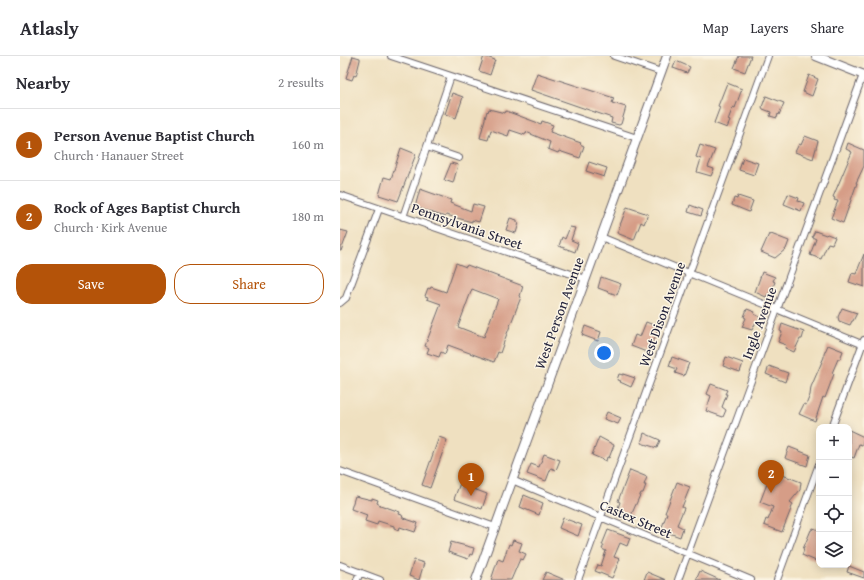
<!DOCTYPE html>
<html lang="en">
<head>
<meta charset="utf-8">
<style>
  :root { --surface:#fff; --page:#f7f7f7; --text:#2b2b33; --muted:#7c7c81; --line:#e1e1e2; --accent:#b45309 }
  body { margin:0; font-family:"Gentium Book Plus",serif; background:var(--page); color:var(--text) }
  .controls { position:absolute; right:12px; bottom:12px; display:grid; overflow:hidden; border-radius:8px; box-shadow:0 2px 10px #0003 }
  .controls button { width:36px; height:36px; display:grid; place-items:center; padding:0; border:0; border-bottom:1px solid var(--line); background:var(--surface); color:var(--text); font:20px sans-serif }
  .you { position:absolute; left:264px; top:297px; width:14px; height:14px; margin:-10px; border:3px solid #fff; border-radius:50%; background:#1a73e8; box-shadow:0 0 0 6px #1a73e833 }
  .badge { display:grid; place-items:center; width:26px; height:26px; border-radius:50%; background:var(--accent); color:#fff; font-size:13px; font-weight:700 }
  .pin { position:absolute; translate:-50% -33px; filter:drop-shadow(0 1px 2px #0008) }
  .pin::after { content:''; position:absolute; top:21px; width:14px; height:12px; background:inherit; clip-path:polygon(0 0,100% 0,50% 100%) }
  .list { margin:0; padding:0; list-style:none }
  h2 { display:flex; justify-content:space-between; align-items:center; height:52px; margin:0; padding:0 16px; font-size:17px }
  h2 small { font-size:13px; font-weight:400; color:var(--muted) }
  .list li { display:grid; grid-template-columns:26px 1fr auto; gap:12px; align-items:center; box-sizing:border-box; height:72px; padding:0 16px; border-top:1px solid var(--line) }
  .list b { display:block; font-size:15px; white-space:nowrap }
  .list p { margin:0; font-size:13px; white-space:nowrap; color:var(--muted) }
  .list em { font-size:13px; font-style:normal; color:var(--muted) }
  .actions { display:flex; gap:8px; padding:12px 16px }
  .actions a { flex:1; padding:9px 0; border:1px solid var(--accent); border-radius:16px; text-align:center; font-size:14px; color:var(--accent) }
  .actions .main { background:var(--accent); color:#fff }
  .icon { flex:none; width:22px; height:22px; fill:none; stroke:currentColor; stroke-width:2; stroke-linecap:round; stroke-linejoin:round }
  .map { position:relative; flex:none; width:524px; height:524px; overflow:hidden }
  header { display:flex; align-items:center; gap:24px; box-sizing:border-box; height:56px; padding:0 20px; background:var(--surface); border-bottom:1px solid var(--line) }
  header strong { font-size:19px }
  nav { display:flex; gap:22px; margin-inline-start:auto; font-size:14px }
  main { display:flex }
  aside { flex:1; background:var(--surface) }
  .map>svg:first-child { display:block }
</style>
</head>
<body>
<header>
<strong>Atlasly</strong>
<nav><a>Map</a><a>Layers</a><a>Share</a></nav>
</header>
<main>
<aside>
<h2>Nearby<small>2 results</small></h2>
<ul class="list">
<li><span class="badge">1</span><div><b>Person Avenue Baptist Church</b><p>Church · Hanauer Street</p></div><em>160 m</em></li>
<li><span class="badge">2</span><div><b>Rock of Ages Baptist Church</b><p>Church · Kirk Avenue</p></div><em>180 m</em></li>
</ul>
<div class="actions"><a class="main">Save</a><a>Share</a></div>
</aside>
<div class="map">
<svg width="524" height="524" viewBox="0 0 524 524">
  <rect width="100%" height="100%" fill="#fcf5e5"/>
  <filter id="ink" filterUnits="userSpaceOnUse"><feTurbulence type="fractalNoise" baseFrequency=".025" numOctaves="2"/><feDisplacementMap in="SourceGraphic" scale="8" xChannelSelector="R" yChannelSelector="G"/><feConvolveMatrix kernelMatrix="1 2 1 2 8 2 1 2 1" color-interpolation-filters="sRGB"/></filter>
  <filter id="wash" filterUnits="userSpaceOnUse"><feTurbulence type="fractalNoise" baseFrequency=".012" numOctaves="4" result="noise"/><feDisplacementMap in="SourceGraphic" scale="16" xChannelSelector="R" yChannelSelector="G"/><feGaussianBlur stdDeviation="0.9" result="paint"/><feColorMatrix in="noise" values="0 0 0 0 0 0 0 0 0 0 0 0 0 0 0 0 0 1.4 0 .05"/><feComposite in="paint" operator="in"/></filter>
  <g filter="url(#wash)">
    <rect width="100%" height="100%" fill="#efe0c0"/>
    <g id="blocks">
      <path fill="#d69d87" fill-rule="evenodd" d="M13 0 20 2V4L16 20 14 19 12 24 6 22Z
        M144 0 155 4 150 19 139 15Z
        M399 0H411L405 16 394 12Z
        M336 5 350 11 347 17 333 12Z
        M197 17 274 42 272 47 286 51 281 68 279 69 271 67 272 62 191 34Z
        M469 19 478 23 472 40 463 36Z
        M387 27 402 33 395 52 393 51 388 64 390 65 387 72 374 67 380 51 378 50Z
        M112 37 123 41 116 62 105 58Z
        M426 40 444 47 439 59 438 58 437 62 430 60 431 56 423 53 422 51Z
        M149 53 165 57 166 55 201 68 202 65 213 69 210 76 241 87 240 88 244 90 240 102 219 95 218 97 208 93 210 86 186 76 185 79 170 74 168 80 151 74 148 84 140 82 147 55 148 56Z
        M465 80 478 85 473 103 455 96 459 88 461 89Z
        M508 87 524 94V110L516 127H517L503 167 491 162 498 145 494 144 495 142 493 141 512 96 506 93Z
        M360 89 375 94 368 111 374 113 371 120 357 116 361 103 356 101Z
        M61 92 76 98 58 145 39 139 44 121 51 123Z
        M403 102 418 107 414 119 399 114Z
        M249 106 267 112 264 121 246 115Z
        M111 107 118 109 113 127 104 124Z
        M80 133 111 144 110 147 131 155 133 148 144 151 139 166 132 164V166L106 159 105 161 75 151Z
        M448 138 459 142 458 145 464 147 461 155 444 148Z
        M398 140 413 145 409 156 392 149 394 142 397 143Z
        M350 149 363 154 361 160 348 156Z
        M287 151 308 158 304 168 301 166 294 184 277 177Z
        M170 162 177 164V166L179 167 176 177 166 174Z
        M230 171 235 172 231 184 238 187 235 196 219 190 222 181 225 183Z
        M0 174 8 176 1 195H0Z
        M475 175 486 179 487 178 495 181 492 188 488 187 481 203 470 199 476 183 472 181Z
        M429 178 431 179V178L449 185 446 193 435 202 421 196Z
        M524 198V231L509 226 512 217 516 218Z
        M116 207 126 211 127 209 183 230 180 240 181 241 165 283 160 297 158 296 154 306 108 289 105 298 101 296 99 301 87 297 89 292 85 290 101 248 87 243 88 241 85 240 88 232 90 233 91 231 106 236ZM132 233 158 243 144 281 118 271Z
        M422 216 435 221 433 225 435 226 430 238H428L426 241 415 236Z
        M261 221 281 228 277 239 258 232Z
        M502 252 517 257 513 265H512L510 269 499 265 498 261Z
        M407 253 415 256 414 258 420 261 418 267 416 266 412 274 402 271 406 262 404 261Z
        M306 266 319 271 309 297 291 290 295 279 300 281Z
        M442 268 464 276 462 283H460L454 296 445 292 446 289 438 286 442 276 440 275Z
        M245 270 261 276 258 285 242 279Z
        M488 289 503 295 500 303H498L492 317 494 318 485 342 483 341 475 365 459 358 464 348 466 349 470 339 471 331 484 301V298Z
        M332 301 349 307 344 320 335 317 337 313 329 310Z
        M386 301 403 307 400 316 383 310Z
        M429 310 448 317 445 326 426 318Z
        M279 318 283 319V318L295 322 291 331 280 326 281 325 277 324Z
        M371 328 387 334 385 338H387L382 351 386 354 383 361 366 355 371 340 367 338Z
        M267 356 281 362 278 368 264 363Z
        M509 374 524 381 522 389 519 388 514 402 509 400Z
        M304 377 320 384 317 392 301 387Z
        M99 381 107 384 90 432 82 429Z
        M259 381 274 389 269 402 267 401 266 405 252 399Z
        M449 391 470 399 467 410 445 402Z
        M204 398 220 404 216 414 211 412 206 425 187 418 191 408 199 411Z
        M290 414 307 421 304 429H306L303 437H301L289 464 277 460 279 455H277L280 446 278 445Z
        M432 415 461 426 460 434 450 446 453 448 442 476 424 469 426 463 428 464 433 451 420 446Z
        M122 422 133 426 131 432 147 438 142 453 114 443Z
        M337 426 350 431 342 451 344 452 337 469 343 472 340 481 321 474 327 457H325Z
        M184 439 203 447 199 459 180 451Z
        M15 440 32 444V442L38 444 37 447 40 449 60 456 59 458 62 459 63 462 78 467 75 476 60 471 59 474 54 472V470L38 465 37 469 25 465 27 459 11 453Z
        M223 462 242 469 238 480 219 472Z
        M473 472 479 474V483L477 489 479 490V497L476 505 462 499 464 494 463 493 471 474H472Z
        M268 474 290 482 287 490 280 487 274 501 280 503 272 522 255 515 258 509 261 510 266 495 262 493 264 489H262Z
        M173 484 182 487 179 495 186 498 183 504 180 503 171 524H151L158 503 163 505 169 488 171 489Z
        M111 486 134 492 132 499 130 498 128 503 108 496Z
        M74 504 84 507 79 524 69 520Z
        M509 510 524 516V522L507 516Z
        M360 515 380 524H356Z
        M206 516 225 524H202Z
        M307 516 326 524H304Z"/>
    </g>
  </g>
  <g filter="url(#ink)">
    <use href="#blocks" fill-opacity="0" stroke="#6a646a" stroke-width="1"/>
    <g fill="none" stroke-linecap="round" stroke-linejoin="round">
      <g stroke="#6a646a" stroke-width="8">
        <path id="minor" d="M51 0 297 82
          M274 0 321 16
          M87 91 119 102
          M0 139 246 223
          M63 161 111 20
          M261 181 524 289
          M0 247 6 242 39 153
          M492 371 524 284
          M0 415 155 471
          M172 424 411 524
          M0 509 40 524
          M17 524 20 516
          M238 524 428 0
          M338 524 523 19
          M437 524 479 408"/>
      </g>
      <g stroke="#6a646a" stroke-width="10">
        <path id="tertiary" d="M476 0 524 19
          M136 524 327 0"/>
      </g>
      <use href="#minor" stroke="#fff" stroke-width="6"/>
      <use href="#tertiary" stroke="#fff" stroke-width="8"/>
    </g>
  </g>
  <g text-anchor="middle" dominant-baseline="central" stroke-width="3" stroke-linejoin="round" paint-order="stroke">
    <g font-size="14" fill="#22223b" stroke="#fcf5e5">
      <text transform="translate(127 170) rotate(19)">Pennsylvania Street</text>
      <text transform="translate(219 257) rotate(-70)">West Person Avenue</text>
      <text transform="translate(322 258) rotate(-70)">West Dison Avenue</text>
      <text transform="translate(419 267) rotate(-70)">Ingle Avenue</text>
      <text transform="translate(296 463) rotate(23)">Castex Street</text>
    </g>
  </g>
</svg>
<div class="controls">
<button>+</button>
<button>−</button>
<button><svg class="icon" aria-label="locate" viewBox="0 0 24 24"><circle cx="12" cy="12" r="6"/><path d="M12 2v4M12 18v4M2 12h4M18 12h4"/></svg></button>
<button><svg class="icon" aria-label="layers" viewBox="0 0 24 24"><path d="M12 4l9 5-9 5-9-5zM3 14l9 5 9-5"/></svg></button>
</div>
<div class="you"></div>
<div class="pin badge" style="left:131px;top:440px">1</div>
<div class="pin badge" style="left:431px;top:437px">2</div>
</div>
</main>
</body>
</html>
